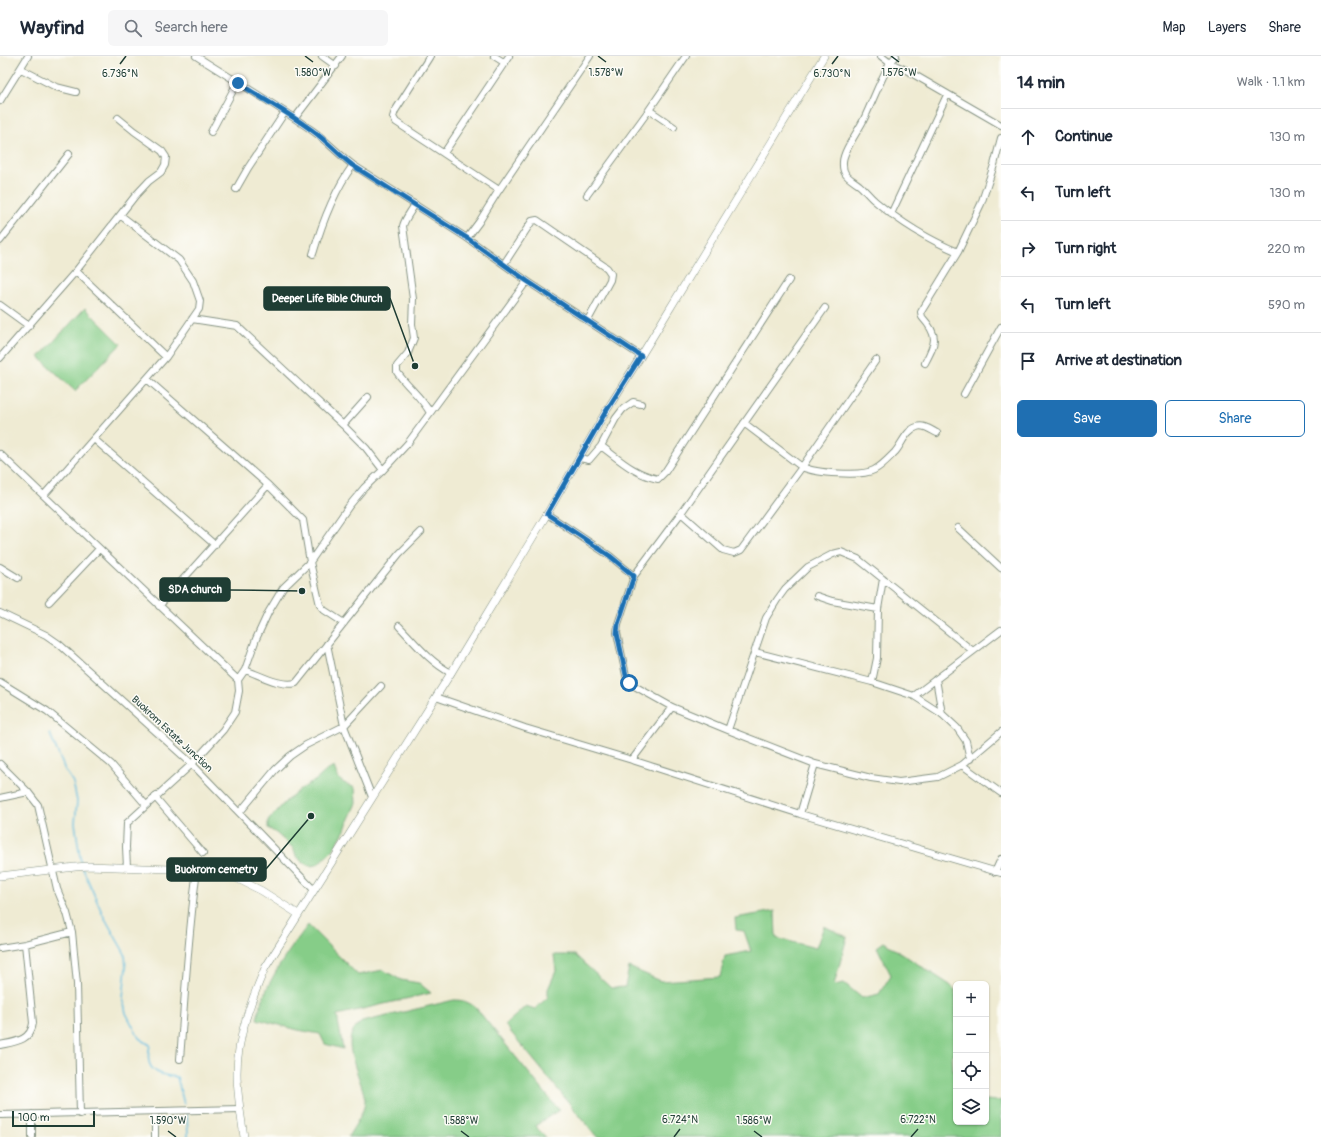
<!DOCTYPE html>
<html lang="en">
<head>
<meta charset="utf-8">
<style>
  :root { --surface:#fff; --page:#f6f6f7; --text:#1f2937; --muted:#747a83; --line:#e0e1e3; --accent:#1f6fb2 }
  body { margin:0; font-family:Pangolin,sans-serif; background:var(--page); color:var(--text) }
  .controls { position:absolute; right:12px; bottom:12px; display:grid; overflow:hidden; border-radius:6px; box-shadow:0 1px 3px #0004 }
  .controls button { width:36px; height:36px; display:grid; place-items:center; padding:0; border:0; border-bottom:1px solid var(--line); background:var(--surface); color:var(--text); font:20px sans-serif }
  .scale { position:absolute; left:12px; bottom:10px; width:83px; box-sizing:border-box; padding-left:4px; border:2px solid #1f3d34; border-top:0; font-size:11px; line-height:14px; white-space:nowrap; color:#1f3d34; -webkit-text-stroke:3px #fdfcf7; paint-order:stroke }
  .stop { position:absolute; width:12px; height:12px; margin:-9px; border:3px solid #1f6fb2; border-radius:50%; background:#fff }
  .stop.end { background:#1f6fb2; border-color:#fff; box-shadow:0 1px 4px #0008 }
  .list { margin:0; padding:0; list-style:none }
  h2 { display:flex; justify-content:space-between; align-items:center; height:52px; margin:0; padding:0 16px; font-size:17px }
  h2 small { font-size:13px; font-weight:400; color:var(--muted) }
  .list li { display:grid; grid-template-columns:26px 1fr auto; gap:12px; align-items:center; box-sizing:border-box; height:56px; padding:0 16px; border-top:1px solid var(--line) }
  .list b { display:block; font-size:15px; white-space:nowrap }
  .list em { font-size:13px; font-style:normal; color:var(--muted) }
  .actions { display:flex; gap:8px; padding:12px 16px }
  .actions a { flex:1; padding:9px 0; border:1px solid var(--accent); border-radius:6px; text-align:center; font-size:14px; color:var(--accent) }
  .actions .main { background:var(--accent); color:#fff }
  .icon { flex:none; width:22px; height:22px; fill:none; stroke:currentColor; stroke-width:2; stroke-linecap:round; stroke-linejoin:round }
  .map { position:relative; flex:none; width:1001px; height:1081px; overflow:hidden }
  header { display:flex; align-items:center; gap:24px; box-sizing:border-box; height:56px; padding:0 20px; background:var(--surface); border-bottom:1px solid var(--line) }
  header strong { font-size:19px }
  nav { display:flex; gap:22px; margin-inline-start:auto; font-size:14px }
  .search { width:280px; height:36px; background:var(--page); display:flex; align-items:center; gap:10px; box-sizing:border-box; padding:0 14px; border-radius:6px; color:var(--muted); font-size:15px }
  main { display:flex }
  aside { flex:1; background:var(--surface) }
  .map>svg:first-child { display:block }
</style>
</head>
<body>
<header>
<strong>Wayfind</strong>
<div class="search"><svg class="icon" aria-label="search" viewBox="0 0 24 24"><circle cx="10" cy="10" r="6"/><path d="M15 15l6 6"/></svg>Search here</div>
<nav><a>Map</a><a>Layers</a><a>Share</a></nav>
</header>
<main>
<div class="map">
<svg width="1001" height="1081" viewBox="0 0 1001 1081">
  <rect width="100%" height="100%" fill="#fdfcf7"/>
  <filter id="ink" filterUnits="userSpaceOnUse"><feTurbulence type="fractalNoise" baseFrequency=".025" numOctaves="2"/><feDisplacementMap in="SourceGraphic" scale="8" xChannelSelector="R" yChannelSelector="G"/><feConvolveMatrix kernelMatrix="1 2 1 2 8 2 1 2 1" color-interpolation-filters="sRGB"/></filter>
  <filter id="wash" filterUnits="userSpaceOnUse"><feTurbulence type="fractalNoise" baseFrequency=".012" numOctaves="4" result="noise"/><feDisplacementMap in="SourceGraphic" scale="16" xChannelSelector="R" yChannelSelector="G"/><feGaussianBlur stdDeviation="0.9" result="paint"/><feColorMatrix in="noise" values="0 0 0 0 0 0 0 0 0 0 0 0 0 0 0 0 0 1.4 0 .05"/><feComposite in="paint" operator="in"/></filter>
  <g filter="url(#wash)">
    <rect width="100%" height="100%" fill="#efebd3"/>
    <path fill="#86cd88" stroke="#52855e" d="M85 252 121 288 75 335 39 301Z
      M334 711C340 728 341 725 355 732L356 747 348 765 345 774 333 794 317 809 310 810 301 805 296 799 293 792 276 777 268 772V765L286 745 301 733 316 724 326 715Z
      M775 855 776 882 816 892 824 870 847 881 834 929 844 927 862 942 879 938 891 919 877 891 884 886 950 929 956 935V998H952L953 1014 956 1015V1066H986V1044L998 1045 1001 1044V1081H597L505 969 526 950 535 953 548 941V933L556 915 554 899H575L611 932 625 931 629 911 661 925 720 921 725 900 751 895 744 875 736 874 735 862Z
      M308 869 358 919 383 914 401 924 419 927 431 937 337 959 343 993 325 988 320 978 298 974 257 963C264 928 287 897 308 869Z
      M454 944C463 944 469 946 476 952L559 1054 535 1070 546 1081H348C353 1072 366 1054 365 1044 363 1026 344 994 352 977 354 972 358 969 362 966Z"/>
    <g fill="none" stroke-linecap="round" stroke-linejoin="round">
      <path stroke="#62bde0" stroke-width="1.5" d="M50 678 65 714 73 726 77 745 75 767 81 808
        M83 813 103 859 125 898 126 912 123 942 126 957 139 982 150 989C144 1013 155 1019 177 1021L184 1048
        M187 1056 188 1081"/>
    </g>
  </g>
  <g filter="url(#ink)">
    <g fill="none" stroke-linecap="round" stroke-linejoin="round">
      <g stroke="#879484" stroke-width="8">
        <path id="minor" d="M196 0C235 25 275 48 313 75 327 85 338 98 353 109L467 182 527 225 641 300
          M322 0 336 10
          M430 0 395 55 393 61 396 66 499 134
          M494 0 505 7
          M881 0 890 7 906 14 1001 69
          M896 0 890 7C880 25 873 44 864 63 859 74 843 95 843 106 842 120 850 122 859 129 865 134 869 140 875 145 900 166 927 183 958 196L981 148 994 109 1001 82
          M21 13 56 31 76 36
          M0 45 28 0
          M649 54 674 71
          M295 62 342 0
          M211 76 237 27
          M444 97 509 0
          M236 133 248 112 285 56
          M587 139 649 54 686 0
          M415 148C411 156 405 162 403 170L413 243 412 268 414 282 408 297 397 310V316C407 331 422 341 430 357
          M891 158 947 39
          M467 182 479 166 499 134 590 0
          M0 185 69 98
          M313 198C322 167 334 135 353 109
          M504 208 532 165 537 164 607 212 611 218 610 224 588 264
          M76 215 166 301
          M0 249 29 270
          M825 252 681 457 634 520 618 568 617 577 627 624 629 627 672 651 728 674 815 708 871 722 899 726 938 721 962 709 1001 676
          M192 263 237 270 343 369 366 392 383 414
          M0 302 76 215 135 140 149 125 161 116 165 109 166 101 162 95 134 75 118 62
          M925 307C936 286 939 280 922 261L921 256 958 196
          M147 323 268 429 303 464 310 506 320 549 324 554 344 567
          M964 338 1001 271
          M744 367 802 411C815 417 861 421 874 414 882 410 889 402 895 396 902 388 906 374 917 371 923 368 931 374 937 377
          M343 369 368 341
          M94 383 215 489
          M601 390C620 404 634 418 658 423L665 416 789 224
          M0 398 238 624
          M580 402 589 404 601 390 616 362 623 353 633 346 641 348
          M44 439 166 301 199 253 200 245 193 225 179 204 120 159
          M681 457 723 494 734 497 741 494 802 411 876 304
          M547 458 610 500 634 520
          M958 472 1001 512
          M0 511 18 522
          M817 540 832 545 878 553 877 602 872 626
          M49 546 99 493
          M159 550 268 429
          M878 553 883 523
          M0 557 46 579 59 588 192 708 314 834
          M399 570C415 587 430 606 451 617
          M327 588 344 670 372 741
          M755 596 872 626 914 640 942 658 957 672 966 685 970 703
          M245 614C260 619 280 631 296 627L399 498 421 476
          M936 623 942 658
          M0 626 47 655 111 708 146 749
          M914 640 1001 574
          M436 641 525 672 632 704 800 758 1001 817
          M728 674 766 562 777 544 785 533 808 511 833 498 841 496 858 503 973 595
          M632 704 672 651
          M0 708 28 736 38 749 57 833 67 857 72 876 77 928 80 1058
          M962 709 1001 737
          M155 741 203 797
          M0 742 28 736
          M240 756 275 714 290 700 306 689 344 670 381 630
          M800 758 815 708
          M127 811 126 791 127 767 192 708 223 674 235 656 239 635 238 624 245 614 256 583 268 557 283 532 310 506 349 450 364 432 383 414 408 387 527 225
          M995 816 1001 803
          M0 892 25 888 72 876
          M0 989C14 986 31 985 33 967L25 888
          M180 1003C185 940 188 877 197 814
          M0 1059 240 1053
          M32 1081V1058
          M155 1081V1055"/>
      </g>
      <g stroke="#879484" stroke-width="8">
        <path id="tertiary" d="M0 820 75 811 89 810 197 814 232 820 262 835 298 858
          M244 1081C241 1060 237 1038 237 1017 237 981 251 945 265 912L451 617 547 458 605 357 641 300 824 0"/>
      </g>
      <use href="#minor" stroke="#fff" stroke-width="6"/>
      <use href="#tertiary" stroke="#fff" stroke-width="7"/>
    </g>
  </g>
  <g fill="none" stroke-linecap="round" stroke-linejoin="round" filter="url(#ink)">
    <path stroke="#1f6fb2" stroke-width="5" d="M238 27C263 43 289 57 313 75 327 85 338 98 352 109L467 182 527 225 641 300 605 357 547 458 610 500 634 520 618 568 617 577 627 624 629 627"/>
  </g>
  <path fill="none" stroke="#1f3d34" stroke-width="1.5" d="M305 0 313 6M598 0 606 6M891 0 899 6M120 8 126 0M832 8 838 0M168 1075 176 1081M461 1075 469 1081M754 1075 762 1081M674 1081 680 1073M911 1081 918 1073"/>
  <g text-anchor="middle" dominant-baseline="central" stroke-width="3" stroke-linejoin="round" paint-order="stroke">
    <g font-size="10" fill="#1f3d34" stroke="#fdfcf7">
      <text transform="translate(172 678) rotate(43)">Buokrom Estate Junction</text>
    </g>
  </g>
  <g font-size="10" text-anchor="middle" fill="#1f3d34" stroke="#fdfcf7" stroke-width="3" stroke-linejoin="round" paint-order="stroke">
    <text x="313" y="20">1.580°W</text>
    <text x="606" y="20">1.578°W</text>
    <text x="899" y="20">1.576°W</text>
    <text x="120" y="21">6.736°N</text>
    <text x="832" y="21">6.730°N</text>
    <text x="680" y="1067">6.724°N</text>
    <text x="918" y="1067">6.722°N</text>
    <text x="168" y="1068">1.590°W</text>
    <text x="461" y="1068">1.588°W</text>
    <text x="754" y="1068">1.586°W</text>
  </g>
  <path fill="none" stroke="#1f3d34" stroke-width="1.5" d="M415 310L390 242M302 535L230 534M311 760L266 813"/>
  <g fill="#1f3d34" stroke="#fdfcf7" stroke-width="1.5">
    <circle cx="415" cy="310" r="4"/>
    <circle cx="302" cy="535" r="4"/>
    <circle cx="311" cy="760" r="4"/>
  </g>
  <g fill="#1f3d34" stroke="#1f3d34" stroke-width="1.5">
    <rect x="264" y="231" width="126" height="23" rx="4"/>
    <rect x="160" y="522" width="70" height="23" rx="4"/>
    <rect x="167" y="802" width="99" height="23" rx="4"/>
  </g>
  <g font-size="11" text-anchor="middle" font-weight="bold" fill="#fff">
    <text x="327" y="246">Deeper Life Bible Church</text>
    <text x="195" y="537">SDA church</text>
    <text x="216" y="817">Buokrom cemetry</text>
  </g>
</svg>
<div class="controls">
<button>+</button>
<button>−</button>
<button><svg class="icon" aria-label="locate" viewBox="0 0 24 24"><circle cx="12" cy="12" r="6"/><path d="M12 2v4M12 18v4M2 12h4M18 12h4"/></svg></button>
<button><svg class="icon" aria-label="layers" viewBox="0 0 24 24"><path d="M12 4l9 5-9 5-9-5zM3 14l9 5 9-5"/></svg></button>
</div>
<div class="scale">100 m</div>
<div class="stop" style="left:629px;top:627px"></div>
<div class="stop end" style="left:238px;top:27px"></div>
</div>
<aside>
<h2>14 min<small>Walk · 1.1 km</small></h2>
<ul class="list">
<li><svg class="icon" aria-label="ahead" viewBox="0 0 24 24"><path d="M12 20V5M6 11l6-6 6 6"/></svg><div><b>Continue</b></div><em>130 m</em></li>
<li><svg class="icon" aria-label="left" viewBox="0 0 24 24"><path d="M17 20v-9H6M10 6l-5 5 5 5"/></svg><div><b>Turn left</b></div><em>130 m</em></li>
<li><svg class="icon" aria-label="right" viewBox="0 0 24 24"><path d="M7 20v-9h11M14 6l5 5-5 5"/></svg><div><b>Turn right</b></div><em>220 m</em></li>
<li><svg class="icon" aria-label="left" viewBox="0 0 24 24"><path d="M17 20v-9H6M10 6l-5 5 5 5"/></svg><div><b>Turn left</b></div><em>590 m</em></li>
<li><svg class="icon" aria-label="arrive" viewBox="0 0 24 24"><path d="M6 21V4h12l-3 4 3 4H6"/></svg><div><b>Arrive at destination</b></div></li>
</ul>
<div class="actions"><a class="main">Save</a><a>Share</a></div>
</aside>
</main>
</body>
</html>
